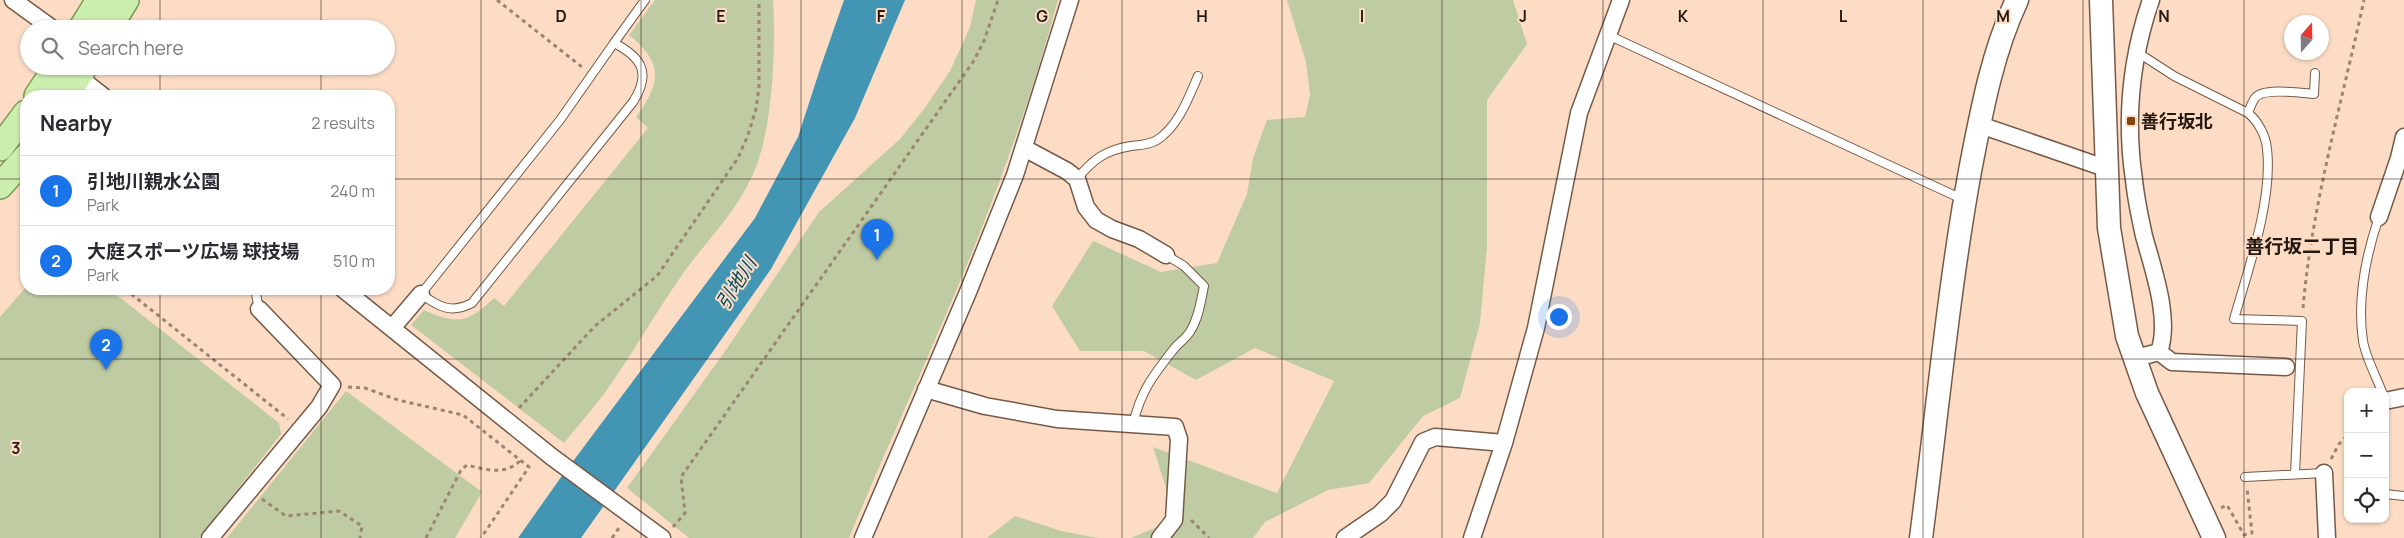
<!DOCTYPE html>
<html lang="en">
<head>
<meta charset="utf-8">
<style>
  :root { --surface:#fff; --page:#f7f7f7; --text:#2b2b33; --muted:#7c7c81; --line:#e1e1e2; --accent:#1a73e8 }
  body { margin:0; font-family:Manrope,"Noto Sans JP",sans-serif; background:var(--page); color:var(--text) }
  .controls { position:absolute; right:15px; bottom:15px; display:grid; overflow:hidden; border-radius:10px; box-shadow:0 1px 4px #0004 }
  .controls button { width:45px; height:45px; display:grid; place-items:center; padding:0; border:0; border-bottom:1px solid var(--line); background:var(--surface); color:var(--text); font:25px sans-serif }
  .compass { position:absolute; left:2284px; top:15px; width:45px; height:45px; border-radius:50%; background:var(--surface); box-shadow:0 1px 4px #0004; rotate:20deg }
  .you { position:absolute; left:1558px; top:316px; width:18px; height:18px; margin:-12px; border:4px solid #fff; border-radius:50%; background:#1a73e8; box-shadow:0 0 0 8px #1a73e833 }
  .badge { display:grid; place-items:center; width:32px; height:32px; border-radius:50%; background:var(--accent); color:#fff; font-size:16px; font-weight:700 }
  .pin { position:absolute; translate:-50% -41px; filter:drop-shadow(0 1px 2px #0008) }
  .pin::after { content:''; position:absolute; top:26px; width:18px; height:15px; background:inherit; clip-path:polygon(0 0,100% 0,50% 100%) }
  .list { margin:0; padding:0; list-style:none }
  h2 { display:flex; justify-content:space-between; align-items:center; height:65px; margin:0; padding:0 20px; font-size:21px }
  h2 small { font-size:16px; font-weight:400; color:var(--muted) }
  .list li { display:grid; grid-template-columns:32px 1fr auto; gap:15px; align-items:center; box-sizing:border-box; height:70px; padding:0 20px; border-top:1px solid var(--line) }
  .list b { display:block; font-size:19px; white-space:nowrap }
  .list p { margin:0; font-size:16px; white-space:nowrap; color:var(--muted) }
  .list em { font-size:16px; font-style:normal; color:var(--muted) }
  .icon { flex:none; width:28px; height:28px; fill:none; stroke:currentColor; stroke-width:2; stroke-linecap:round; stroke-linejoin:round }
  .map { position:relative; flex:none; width:2404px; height:538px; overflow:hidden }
  .search { position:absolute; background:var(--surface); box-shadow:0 1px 4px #0004; left:20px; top:20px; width:375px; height:55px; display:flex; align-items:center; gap:12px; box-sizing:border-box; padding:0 18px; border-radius:28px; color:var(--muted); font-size:19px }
  .panel { position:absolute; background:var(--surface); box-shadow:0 1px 4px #0004; left:20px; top:90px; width:375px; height:205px; border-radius:20px }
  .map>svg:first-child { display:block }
</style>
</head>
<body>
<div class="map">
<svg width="2404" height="538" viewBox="0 0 2404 538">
  <rect width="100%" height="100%" fill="#fddcc5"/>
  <path fill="#becba3" d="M655 0H773C776 46 773 127 755 169 740 208 709 238 684 272 658 309 635 349 609 387 596 406 579 424 564 443L411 325 424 310C457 325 468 323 494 298L504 306 648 128 636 117C661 83 664 63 629 35Z
    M976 0H1058C1042 57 1025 113 1004 169 959 294 900 415 849 538H689L627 488 728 347 819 212 900 139 924 109 950 71 970 27Z
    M1287 0H1513L1527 44 1487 100V246L1480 323 1460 398 1423 416 1369 483 1328 490 1265 522 1253 538H1131L1176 519 1153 447 1277 493 1334 381 1255 348 1196 380 1144 351H1080L1052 306 1093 241 1161 272 1217 263 1247 194 1253 158 1267 120 1305 117 1310 95 1306 62Z
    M26 287V289H109L279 423 281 434 199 538H0V317Z
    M346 391 482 492 455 538H227Z
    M1015 516 1061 531 1098 538H987Z"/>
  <path fill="#4295b3" d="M844 0H905L855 118 771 269 581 538H518L559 480 755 218 798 137 821 66Z"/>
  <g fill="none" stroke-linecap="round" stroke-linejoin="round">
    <g stroke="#765946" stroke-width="10">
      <path id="lane" d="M1608 35 1962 199
        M614 43C643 58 651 74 633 102L472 303C451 314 439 307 421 294L560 120Z
        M614 43 645 0
        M2137 52 2174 76 2248 113C2258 121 2266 136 2267 149 2273 200 2248 270 2234 319L2302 321 2295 474
        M2248 113C2250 108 2252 102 2255 98 2263 87 2301 93 2314 94L2315 73
        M1077 179C1093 159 1106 150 1131 146 1140 145 1149 145 1157 140 1178 127 1189 97 1198 76
        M2379 217C2366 255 2357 300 2363 341 2366 358 2376 376 2382 392
        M255 289 259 309
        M1133 424C1141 391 1152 377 1173 350 1178 343 1187 338 1191 330 1199 317 1201 300 1204 286L1184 266 1166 255
        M2245 477 2324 473
        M2385 494 2404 496"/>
    </g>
    <g stroke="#765946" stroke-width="19">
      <path id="street" d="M13 0 53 29
        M2151 0C2131 58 2125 119 2134 180 2136 199 2140 218 2144 236 2153 269 2171 319 2159 352
        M71 71 103 96
        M1980 125 2105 168
        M1024 148 1067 171 1077 179 1086 207 1096 220 1112 229 1139 239 1166 255
        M2379 217 2399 158 2404 137
        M343 289 552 457 662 538
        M392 328 421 294
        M2136 358 2159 352 2172 362 2286 367
        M926 389 985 406 1057 419 1175 427 1179 439 1174 520 1160 538
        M2385 401 2404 397
        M2324 473 2327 538
        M210 538 319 407 332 385 259 309
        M863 538 968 292 1015 175 1070 0
        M1345 538 1380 514 1393 501 1423 442 1435 437 1504 443
        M1472 538 1504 443 1536 328 1579 113 1621 0"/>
    </g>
    <g stroke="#765946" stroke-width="25">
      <path id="secondary" d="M2101 0 2109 228 2127 336 2147 393 2214 538
        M1921 538C1937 416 1948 292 1970 171 1981 114 1992 53 2017 0"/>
    </g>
    <g stroke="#7b9b54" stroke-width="28">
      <path id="primary" d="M81 29 99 0
        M108 29 126 0
        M37 96 57 66
        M66 96 85 66
        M0 148 26 113
        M0 186 26 157"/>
    </g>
    <path stroke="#9c8474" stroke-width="3" stroke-dasharray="4 4" stroke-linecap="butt" d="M497 0 582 67
      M125 289 288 419
      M2303 308C2312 204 2342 102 2364 0
      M348 387 365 388 398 400 463 415 529 467 481 538
      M519 408 595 326 657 276 738 158 748 135 756 109 759 87V0
      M2331 459 2339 444 2348 435
      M262 499 286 516 339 511 362 526 360 538
      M2221 508 2227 505 2244 535 2252 533 2247 488
      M1191 520 1209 538
      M673 527 685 513 681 477 973 62 984 41 998 0
      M426 538 461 470 467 465C487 470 506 476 522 459
      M612 538 619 528"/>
    <use href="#lane" stroke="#fff" stroke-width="8"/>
    <use href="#street" stroke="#fff" stroke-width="16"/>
    <use href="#secondary" stroke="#fff" stroke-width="22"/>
    <use href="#primary" stroke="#cceeaf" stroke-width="25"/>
  </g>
  <path fill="none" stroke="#241810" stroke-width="1" stroke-opacity="0.55" d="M160 0V29M321 0V29M481 0V538M641 0V538M801 0V538M962 0V538M1122 0V538M1282 0V538M1442 0V538M1603 0V538M1763 0V538M1923 0V538M2083 0V538M2244 0V538M160 66V96M321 66V96M0 179H26M389 179H2404M160 289V538M321 289V538M0 359H2404"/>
  <rect fill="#854310" stroke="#fddcc5" stroke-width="2" x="2126" y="116" width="10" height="10" rx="2.5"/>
  <g text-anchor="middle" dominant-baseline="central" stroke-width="4" stroke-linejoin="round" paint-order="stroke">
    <g font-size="18" font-weight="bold" fill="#241810" stroke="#fddcc5" text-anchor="start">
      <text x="2141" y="121">善行坂北</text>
    </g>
    <g font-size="19" font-weight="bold" fill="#241810" stroke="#fddcc5">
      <text x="2302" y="246">善行坂二丁目</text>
    </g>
    <g font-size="19" font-style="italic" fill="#00485e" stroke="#fddcc5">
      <text transform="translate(736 283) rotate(-58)">引地川</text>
    </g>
  </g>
  <g font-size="16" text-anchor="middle" font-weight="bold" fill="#241810" stroke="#fddcc5" stroke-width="4" stroke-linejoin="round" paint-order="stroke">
    <text x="561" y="22">D</text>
    <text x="721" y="22">E</text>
    <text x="881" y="22">F</text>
    <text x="1042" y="22">G</text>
    <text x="1202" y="22">H</text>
    <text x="1362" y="22">I</text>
    <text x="1523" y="22">J</text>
    <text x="1683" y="22">K</text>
    <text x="1843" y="22">L</text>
    <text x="2003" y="22">M</text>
    <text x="2164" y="22">N</text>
    <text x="16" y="454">3</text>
  </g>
</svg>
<div class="controls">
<button>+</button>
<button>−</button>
<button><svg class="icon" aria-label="locate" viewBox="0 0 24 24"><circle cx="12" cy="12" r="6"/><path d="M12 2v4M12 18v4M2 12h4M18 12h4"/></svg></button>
</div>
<svg class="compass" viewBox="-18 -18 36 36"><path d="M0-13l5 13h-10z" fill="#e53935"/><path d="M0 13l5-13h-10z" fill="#7c7c81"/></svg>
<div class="you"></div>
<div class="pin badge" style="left:877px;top:260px">1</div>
<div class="pin badge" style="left:106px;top:370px">2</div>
<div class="search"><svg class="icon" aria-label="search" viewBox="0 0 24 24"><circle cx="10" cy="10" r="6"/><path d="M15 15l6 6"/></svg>Search here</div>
<section class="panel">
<h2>Nearby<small>2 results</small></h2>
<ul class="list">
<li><span class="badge">1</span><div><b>引地川親水公園</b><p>Park</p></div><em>240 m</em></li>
<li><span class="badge">2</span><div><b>大庭スポーツ広場 球技場</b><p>Park</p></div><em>510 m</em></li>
</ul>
</section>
</div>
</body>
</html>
